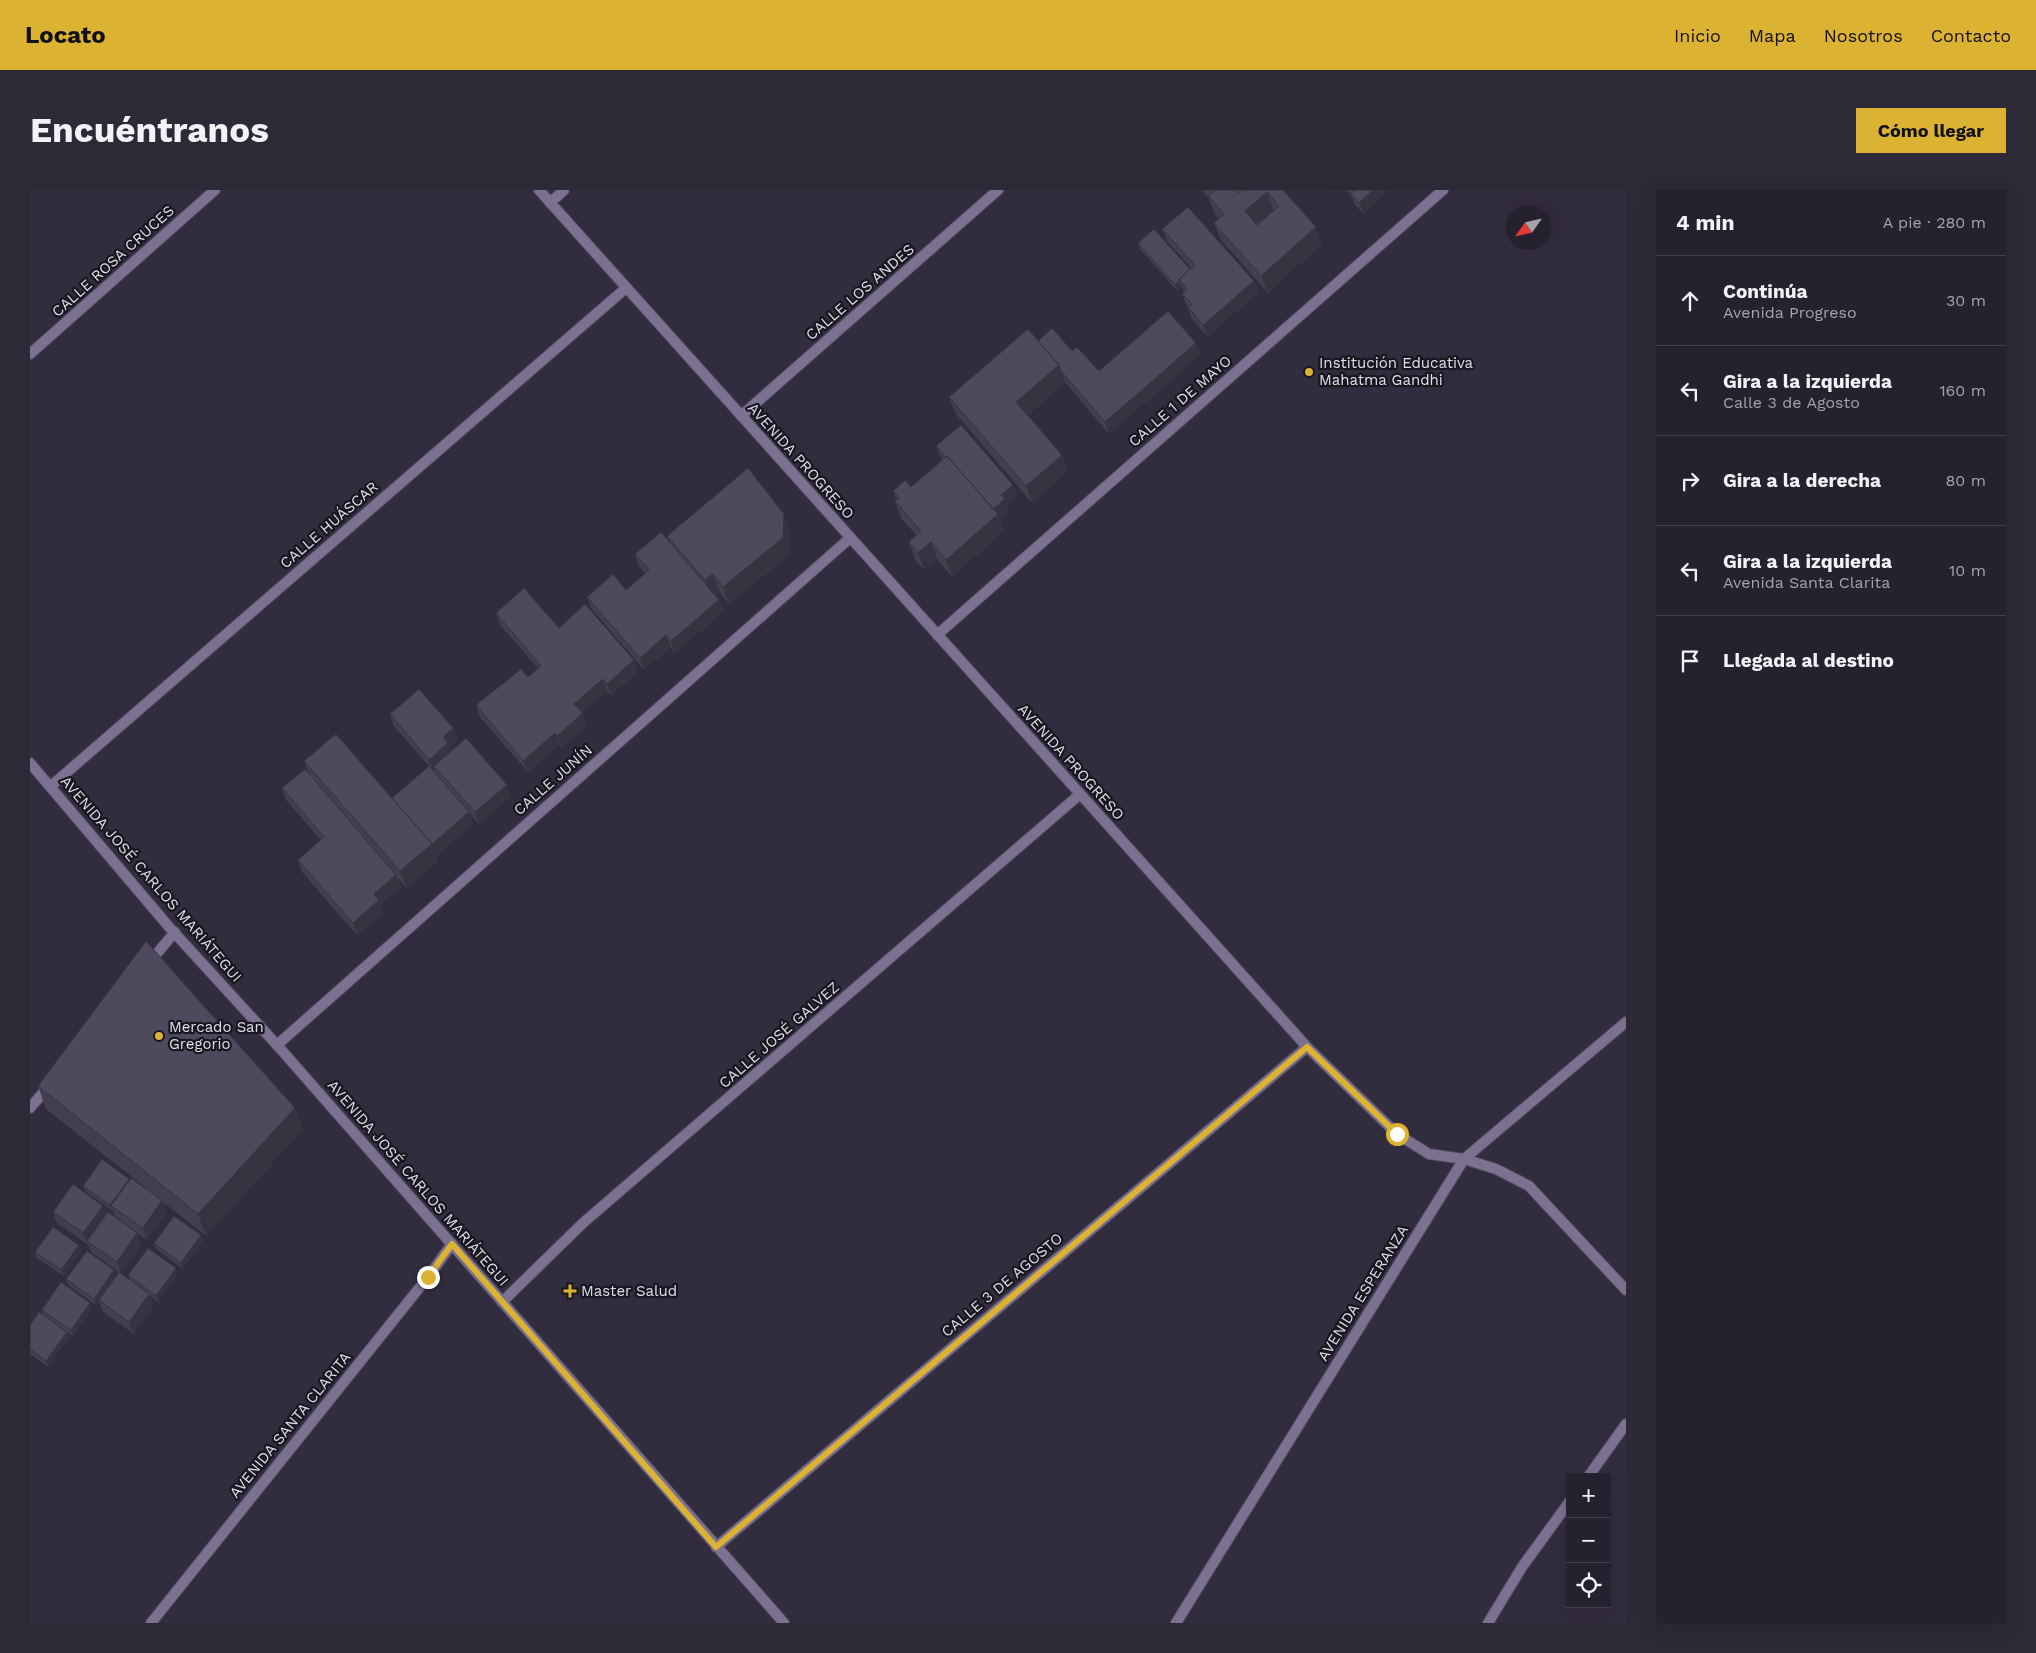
<!DOCTYPE html>
<html lang="es">
<head>
<meta charset="utf-8">
<style>
  :root { --surface:#26212f; --page:#2e2937; --text:#f1f3f6; --muted:#a4a3aa; --line:#423e4b; --accent:#dcb233 }
  body { margin:0; font-family:"Work Sans",sans-serif; background:var(--page); color:var(--text) }
  .controls { position:absolute; right:15px; bottom:15px; display:grid; overflow:hidden; border-radius:0px; box-shadow:0 5px 20px #0002 }
  .controls button { width:45px; height:45px; display:grid; place-items:center; padding:0; border:0; border-bottom:1px solid var(--line); background:var(--surface); color:var(--text); font:25px sans-serif }
  .compass { position:absolute; left:1476px; top:15px; width:45px; height:45px; border-radius:50%; background:var(--surface); box-shadow:0 5px 20px #0002; rotate:236deg }
  .stop { position:absolute; width:15px; height:15px; margin:-11px; border:4px solid #dcb233; border-radius:50%; background:#fff }
  .stop.end { background:#dcb233; border-color:#fff; box-shadow:0 1px 5px #0008 }
  .list { margin:0; padding:0; list-style:none }
  h2 { display:flex; justify-content:space-between; align-items:center; height:65px; margin:0; padding:0 20px; font-size:21px }
  h2 small { font-size:16px; font-weight:400; color:var(--muted) }
  .list li { display:grid; grid-template-columns:32px 1fr auto; gap:15px; align-items:center; box-sizing:border-box; height:90px; padding:0 20px; border-top:1px solid var(--line) }
  .list b { display:block; font-size:19px; white-space:nowrap }
  .list p { margin:0; font-size:16px; white-space:nowrap; color:var(--muted) }
  .list em { font-size:16px; font-style:normal; color:var(--muted) }
  .icon { flex:none; width:28px; height:28px; fill:none; stroke:currentColor; stroke-width:2; stroke-linecap:round; stroke-linejoin:round }
  .map { position:relative; flex:none; width:1596px; height:1433px; overflow:hidden; border-radius:0px }
  header { display:flex; align-items:center; gap:30px; box-sizing:border-box; height:70px; padding:0 25px; background:var(--accent); color:#111 }
  header strong { font-size:24px }
  nav { display:flex; gap:28px; margin-inline-start:auto; font-size:18px }
  .intro { display:flex; align-items:center; justify-content:space-between; box-sizing:border-box; height:120px; padding:0 30px }
  h1 { margin:0; font-size:35px }
  .button { padding:12px 22px; border-radius:0px; background:var(--accent); color:#111; font-size:18px; font-weight:700 }
  main { display:flex; gap:30px; padding:0 30px }
  aside { flex:1; background:var(--surface); border-radius:0px; box-shadow:0 5px 20px #0002 }
  .map>svg:first-child { display:block }
</style>
</head>
<body>
<header>
<strong>Locato</strong>
<nav><a>Inicio</a><a>Mapa</a><a>Nosotros</a><a>Contacto</a></nav>
</header>
<div class="intro"><h1>Encuéntranos</h1><a class="button">Cómo llegar</a></div>
<main>
<div class="map">
<svg width="1596" height="1433" viewBox="0 0 1596 1433">
  <rect width="100%" height="100%" fill="#322c3f"/>
  <g fill="none" stroke-linecap="round" stroke-linejoin="round">
    <g stroke="#4e485a" stroke-width="12">
      <path id="minor" d="M509 0 1277 857 1367 944 1399 964 1434 969 1466 979 1499 996 1596 1100
        M520 13 534 0
        M0 164 185 0
        M711 226 968 0
        M907 445 1413 0
        M21 596 596 98
        M118 774 145 742
        M247 855 820 348
        M0 918 19 896
        M472 1112 553 1033 1049 605
        M1558 1287 1596 1234
        M686 1357 1277 857
        M121 1433 398 1087 422 1054
        M1458 1433 1492 1377 1540 1311"/>
    </g>
    <g stroke="#4e485a" stroke-width="12">
      <path id="tertiary" d="M0 573 140 738 247 855 754 1433
        M1146 1433 1434 969 1596 832"/>
    </g>
    <use href="#minor" stroke="#7b7191" stroke-width="10"/>
    <use href="#tertiary" stroke="#7b7191" stroke-width="10"/>
  </g>
  <path fill="#443f50" fill-rule="evenodd" d="M1172 0H1253L1292 54 1238 103 1191 50 1184 33 1189 28 1185 24 1179 9ZM1243 19 1244 20 1227 35V34Z
    M1316 0H1360L1334 24 1325 15 1322 7Z
    M1132 39 1224 91 1228 102 1178 147 1162 129 1152 104 1154 102 1152 97 1147 101 1110 59 1108 53 1160 79 1161 78 1137 51Z
    M1008 151 1042 161 1069 181 1171 164 1079 244 1035 192 998 225 1032 265 1038 282 1002 313 926 224 919 207Z
    M906 256 983 295 987 306 977 315 979 321 970 329 974 341 922 387 907 369 894 380 885 369 879 352 886 345 871 328 865 311 866 310 863 301 881 297 912 270 911 268Z
    M760 342 759 365 699 414 689 402 685 405 689 410 694 421 645 463 641 457 614 480 561 418 557 407 596 400 615 383 609 376 605 364 638 351 637 346Z
    M466 423 529 438 608 482 581 505 577 501 552 522 557 535 531 558 529 555 498 582 450 527 446 515 498 487 508 478 470 435Z
    M360 524 423 538 428 550 419 557 421 561 481 607 449 634 439 623 443 634 406 666 408 671 377 699 368 688 371 697 351 714 354 722 327 745 272 682 268 670 291 650 256 610 252 598 279 584 274 571 362 608 399 576 364 536Z
    M8 896 265 918 273 940 176 1046 133 1012 137 1022 117 1050 85 1027 83 1019 82 1021 56 1002 53 996 99 990 121 1002 16 919Z
    M73 1016 76 1024 107 1043 111 1055 91 1084 100 1090 98 1085 148 1084 128 1112 120 1105 123 1116 104 1144 73 1122 69 1111 66 1115 38 1095 36 1089 86 1086 89 1082 61 1062 58 1054V1055L27 1033 23 1022Z
    M171 1045 173 1051 153 1079 126 1059 124 1053Z
    M49 1055 51 1061 34 1086 7 1068 5 1062Z
    M60 1113 62 1119 43 1146 37 1142 39 1148 18 1177 0 1164V1135L14 1126 12 1120Z"/>
  <path fill="#373341" d="M1302 0H1309L1304 4Z
    M1343 0H1360L1334 24 1329 13Z
    M1237 2 1243 19 1221 38 1215 21Z
    M1286 37 1292 54 1238 103 1231 86Z
    M1149 91 1152 97 1147 101 1145 95Z
    M1224 91 1228 102 1178 147 1173 135Z
    M1166 153 1171 164 1079 244 1075 232Z
    M1029 175 1035 192 993 229 986 212Z
    M1032 265 1038 282 1002 313 996 296Z
    M983 295 987 306 977 315 979 321 970 329 974 341 922 387 916 370 962 320 971 305Z
    M754 324 760 342 759 365 699 414 693 397Z
    M901 352 907 369 894 380 888 363Z
    M683 384 689 402 681 407 675 390Z
    M689 410 694 421 645 463 641 451Z
    M636 445 641 457 614 480 610 468Z
    M604 470 608 482 581 505 577 494Z
    M573 489 577 501 548 525 544 514Z
    M553 523 557 535 531 558 527 546Z
    M423 538 428 550 419 557 422 565 404 576 405 580 403 582 399 570 413 547Z
    M525 543 529 555 498 582 493 571Z
    M477 595 481 607 449 634 445 622Z
    M439 622 443 634 406 666 408 671 377 699 370 681Z
    M366 685 371 697 351 714 354 722 327 745 323 733 344 704Z
    M265 918 273 940 176 1046 168 1024Z
    M99 989 101 995 81 1016 83 1019 82 1021 80 1015Z
    M132 1010 137 1022 117 1050 113 1038Z
    M73 1016 77 1028 57 1051 58 1054V1055L53 1043Z
    M107 1043 111 1055 91 1084 87 1072Z
    M171 1045 173 1051 153 1079 151 1073Z
    M49 1055 51 1061 34 1086 31 1080Z
    M146 1078 148 1084 128 1112 126 1106Z
    M84 1080 86 1086 66 1115 64 1109Z
    M119 1104 123 1116 104 1144 99 1132Z
    M60 1113 62 1119 43 1146 41 1140Z
    M1 1117 3 1123 0 1127V1118Z
    M37 1142 39 1148 18 1177 16 1171Z"/>
  <path fill="#4f495d" stroke="#373341" fill-rule="evenodd" d="M1181 0H1206L1209 3 1212 0H1253L1286 37 1231 86 1184 33 1194 24 1179 7 1183 2ZM1237 2 1249 16 1227 35 1215 21Z
    M1322 0H1343L1329 13 1321 4 1324 1Z
    M1158 17 1224 91 1173 135 1158 117 1162 114 1152 104 1157 99 1149 89 1165 75 1132 39Z
    M1124 39 1160 79 1149 89V91L1145 95 1108 53Z
    M1138 121 1166 153 1075 232 1031 181 1029 175 1008 151 1022 138 1042 161 1047 157 1069 181Z
    M998 139 1029 175 986 212 1032 265 996 296 919 207Z
    M931 235 983 295 971 305 975 309 963 319 917 266 916 267 906 256Z
    M917 266 968 324 916 370 901 352 888 363 879 352 891 341 865 311 869 308 863 301 875 290 881 297Z
    M718 278 754 324 753 348 693 397 683 384 675 390 637 346Z
    M631 342 689 410 641 451 636 445 610 468 557 407 583 384 596 400 619 380 605 364Z
    M494 398 529 438 555 414 604 470 577 494 573 489 544 514 553 523 527 546 525 543 493 571 446 515 491 479 498 487 511 476 466 423Z
    M389 499 423 538 413 547 418 553 399 570 360 524Z
    M306 544 402 654 370 681 274 571Z
    M436 548 477 595 445 622 404 576Z
    M399 576 439 622 401 655 402 654 362 608Z
    M275 579 366 685 344 704 349 710 323 733 268 670 294 647 252 598Z
    M116 751 265 918 168 1024 8 896Z
    M72 969 99 989 80 1015 53 996Z
    M101 988 132 1010 113 1038 81 1016Z
    M43 994 73 1016 53 1043 23 1022Z
    M78 1022 107 1043 87 1072 57 1051Z
    M144 1026 171 1045 151 1073 124 1053Z
    M23 1037 49 1055 31 1080 5 1062Z
    M118 1058 146 1078 126 1106 98 1085Z
    M57 1061 84 1080 64 1109 36 1089Z
    M89 1082 119 1104 99 1132 69 1110Z
    M31 1092 60 1113 41 1140 12 1120Z
    M9 1122 37 1142 16 1171 0 1159V1135Z"/>
  <g fill="none" stroke-linecap="round" stroke-linejoin="round">
    <path stroke="#dcb233" stroke-width="6" d="M398 1087 422 1054 686 1357 1277 857 1367 944"/>
  </g>
  <g fill="#dcb233" stroke="#18161e" stroke-width="2">
    <circle cx="1279" cy="182" r="5"/>
    <circle cx="129" cy="846" r="5"/>
    <path d="M537.5 1093.5h5v5h5v5h-5v5h-5v-5h-5v-5h5z"/>
  </g>
  <g text-anchor="middle" dominant-baseline="central" stroke-width="4.5" stroke-linejoin="round" paint-order="stroke">
    <g font-size="15" fill="#e1deea" stroke="#18161e">
      <text transform="translate(83 71) rotate(-42)">CALLE ROSA CRUCES</text>
      <text transform="translate(830 102) rotate(-41)">CALLE LOS ANDES</text>
      <text transform="translate(1150 211) rotate(-41)">CALLE 1 DE MAYO</text>
      <text transform="translate(771 271) rotate(48)">AVENIDA PROGRESO</text>
      <text transform="translate(299 335) rotate(-41)">CALLE HUÁSCAR</text>
      <text transform="translate(1041 572) rotate(48)">AVENIDA PROGRESO</text>
      <text transform="translate(523 590) rotate(-41)">CALLE JUNÍN</text>
      <text transform="translate(121 689) rotate(49)">AVENIDA JOSÉ CARLOS MARIÁTEGUI</text>
      <text transform="translate(749 845) rotate(-41)">CALLE JOSÉ GALVEZ</text>
      <text transform="translate(388 993) rotate(49)">AVENIDA JOSÉ CARLOS MARIÁTEGUI</text>
      <text transform="translate(972 1095) rotate(-40)">CALLE 3 DE AGOSTO</text>
      <text transform="translate(1333 1103) rotate(-58)">AVENIDA ESPERANZA</text>
      <text transform="translate(260 1235) rotate(-51)">AVENIDA SANTA CLARITA</text>
    </g>
    <g font-size="15" fill="#e1deea" stroke="#18161e" text-anchor="start">
      <text x="1289" y="173">Institución Educativa<tspan x="1289" dy="17">Mahatma Gandhi</tspan></text>
      <text x="139" y="837">Mercado San<tspan x="139" dy="17">Gregorio</tspan></text>
      <text x="551" y="1101">Master Salud</text>
    </g>
  </g>
</svg>
<div class="controls">
<button>+</button>
<button>−</button>
<button><svg class="icon" aria-label="locate" viewBox="0 0 24 24"><circle cx="12" cy="12" r="6"/><path d="M12 2v4M12 18v4M2 12h4M18 12h4"/></svg></button>
</div>
<svg class="compass" viewBox="-18 -18 36 36"><path d="M0-13l5 13h-10z" fill="#e53935"/><path d="M0 13l5-13h-10z" fill="#a4a3aa"/></svg>
<div class="stop" style="left:1367px;top:944px"></div>
<div class="stop end" style="left:398px;top:1087px"></div>
</div>
<aside>
<h2>4 min<small>A pie · 280 m</small></h2>
<ul class="list">
<li><svg class="icon" aria-label="ahead" viewBox="0 0 24 24"><path d="M12 20V5M6 11l6-6 6 6"/></svg><div><b>Continúa</b><p>Avenida Progreso</p></div><em>30 m</em></li>
<li><svg class="icon" aria-label="left" viewBox="0 0 24 24"><path d="M17 20v-9H6M10 6l-5 5 5 5"/></svg><div><b>Gira a la izquierda</b><p>Calle 3 de Agosto</p></div><em>160 m</em></li>
<li><svg class="icon" aria-label="right" viewBox="0 0 24 24"><path d="M7 20v-9h11M14 6l5 5-5 5"/></svg><div><b>Gira a la derecha</b></div><em>80 m</em></li>
<li><svg class="icon" aria-label="left" viewBox="0 0 24 24"><path d="M17 20v-9H6M10 6l-5 5 5 5"/></svg><div><b>Gira a la izquierda</b><p>Avenida Santa Clarita</p></div><em>10 m</em></li>
<li><svg class="icon" aria-label="arrive" viewBox="0 0 24 24"><path d="M6 21V4h12l-3 4 3 4H6"/></svg><div><b>Llegada al destino</b></div></li>
</ul>
</aside>
</main>
</body>
</html>
